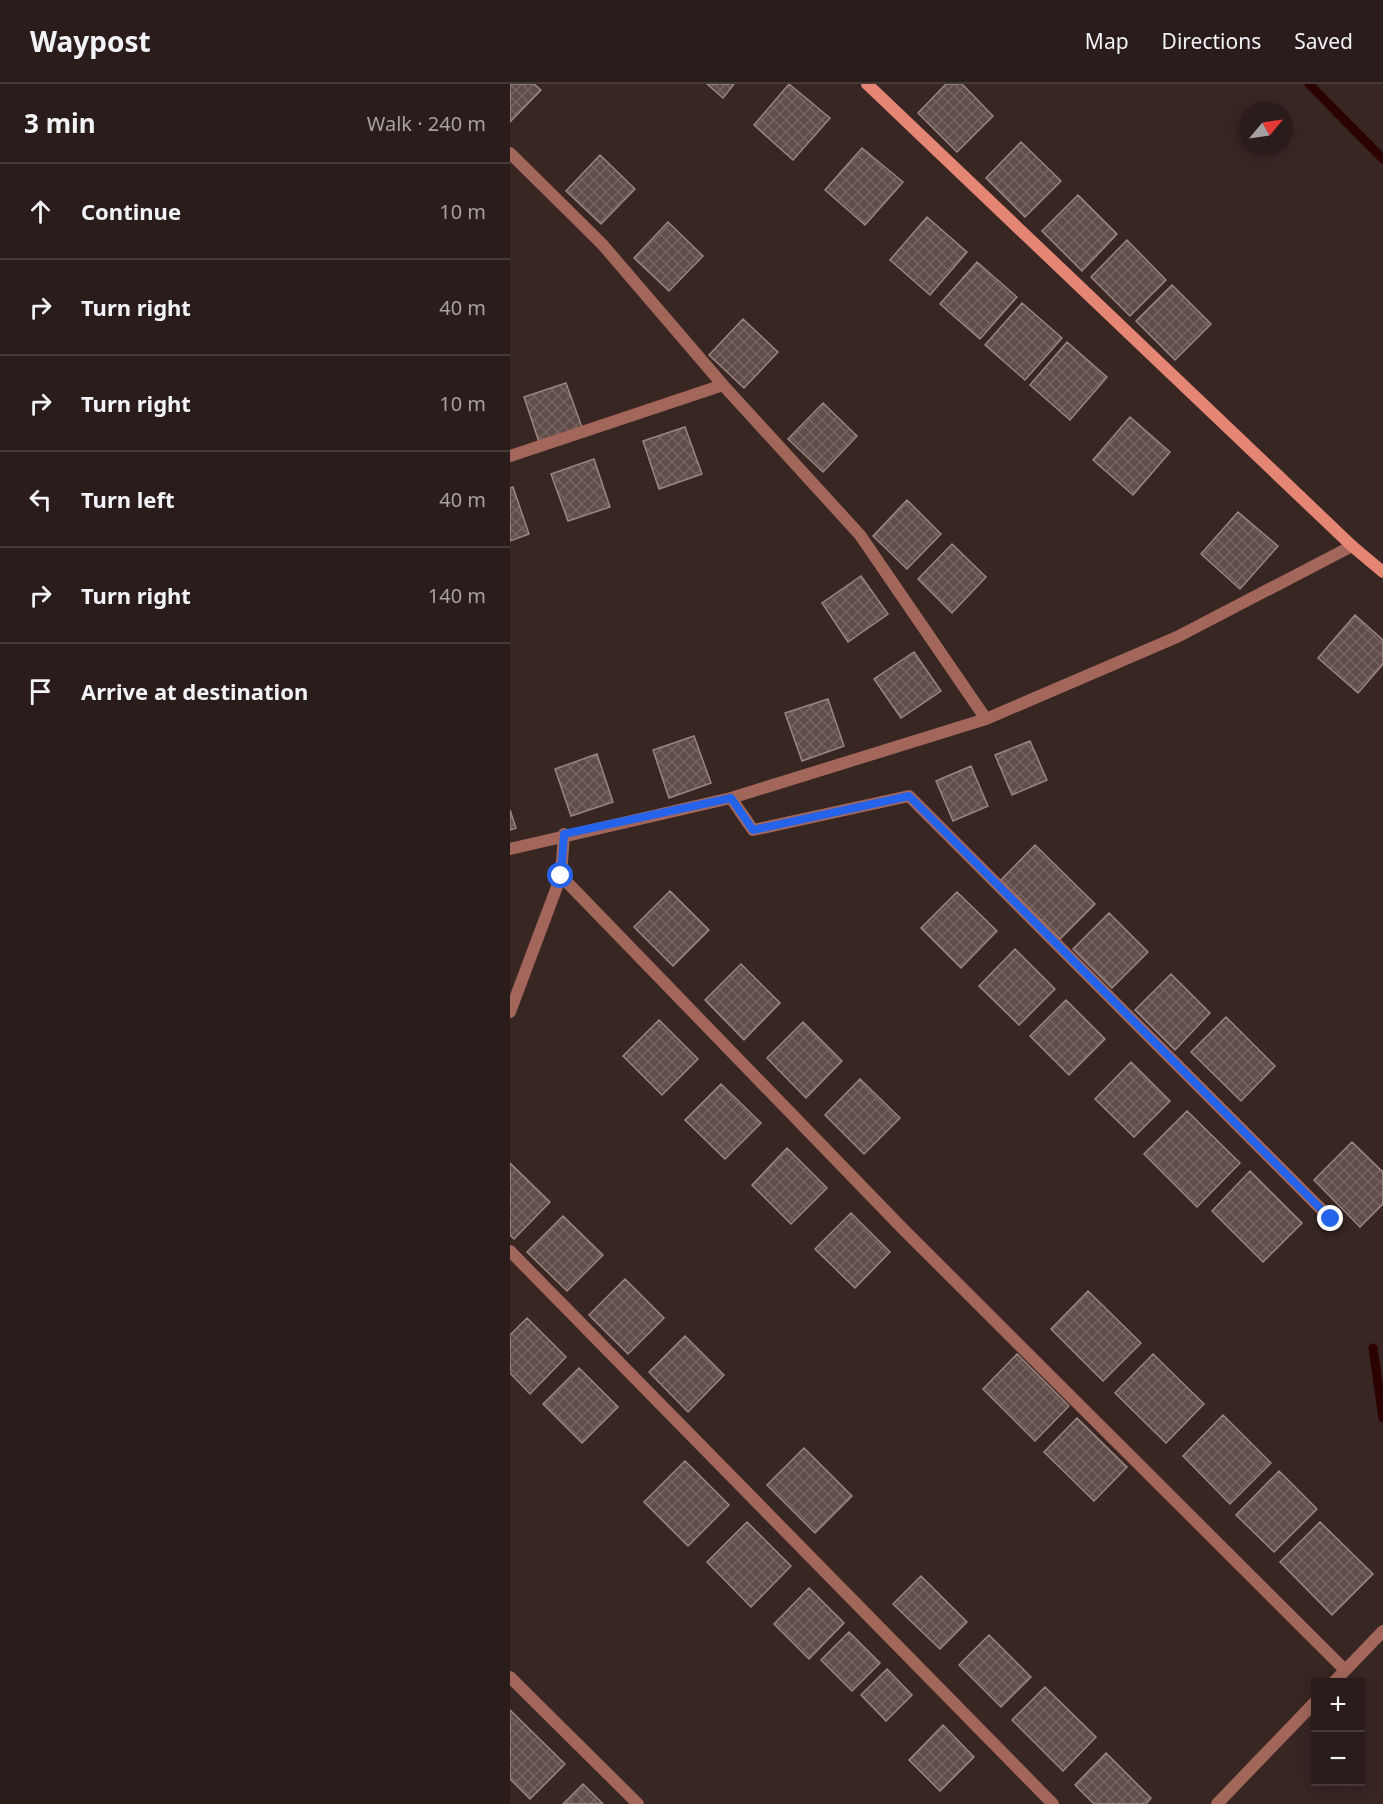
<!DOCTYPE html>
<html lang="en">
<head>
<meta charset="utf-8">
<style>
  :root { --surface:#2a1c1a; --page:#322523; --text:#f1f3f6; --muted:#a5a1a2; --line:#463a39 }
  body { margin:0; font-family:"Noto Sans",sans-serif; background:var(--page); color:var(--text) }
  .controls { position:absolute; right:18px; bottom:18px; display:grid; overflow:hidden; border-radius:0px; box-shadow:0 3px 15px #0003 }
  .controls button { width:54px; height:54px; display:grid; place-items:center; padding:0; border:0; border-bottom:2px solid var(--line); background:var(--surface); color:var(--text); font:30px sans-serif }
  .compass { position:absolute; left:729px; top:18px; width:54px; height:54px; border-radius:50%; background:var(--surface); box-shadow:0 3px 15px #0003; rotate:61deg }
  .stop { position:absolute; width:18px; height:18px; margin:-14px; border:4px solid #2563eb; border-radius:50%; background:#fff }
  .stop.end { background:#2563eb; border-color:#fff; box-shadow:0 2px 6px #0008 }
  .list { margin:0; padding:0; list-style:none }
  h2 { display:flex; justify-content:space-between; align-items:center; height:78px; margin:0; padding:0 24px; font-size:26px }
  h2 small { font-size:20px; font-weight:400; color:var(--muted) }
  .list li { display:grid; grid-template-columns:39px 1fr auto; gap:18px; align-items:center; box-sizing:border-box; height:96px; padding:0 24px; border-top:2px solid var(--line) }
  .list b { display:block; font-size:22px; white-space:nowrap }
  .list em { font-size:20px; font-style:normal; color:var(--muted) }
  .icon { flex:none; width:33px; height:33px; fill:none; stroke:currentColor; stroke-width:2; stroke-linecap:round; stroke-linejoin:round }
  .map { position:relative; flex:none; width:873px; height:1720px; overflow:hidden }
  header { display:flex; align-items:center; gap:36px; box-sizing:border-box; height:84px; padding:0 30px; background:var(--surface); border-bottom:2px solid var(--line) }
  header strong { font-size:28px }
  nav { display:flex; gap:33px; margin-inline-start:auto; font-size:21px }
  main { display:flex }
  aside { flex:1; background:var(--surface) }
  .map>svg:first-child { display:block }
</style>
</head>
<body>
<header>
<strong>Waypost</strong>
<nav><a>Map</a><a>Directions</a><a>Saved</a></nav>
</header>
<main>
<aside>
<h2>3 min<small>Walk · 240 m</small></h2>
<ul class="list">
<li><svg class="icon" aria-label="ahead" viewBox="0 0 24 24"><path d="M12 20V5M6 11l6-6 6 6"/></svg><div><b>Continue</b></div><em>10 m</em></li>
<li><svg class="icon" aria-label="right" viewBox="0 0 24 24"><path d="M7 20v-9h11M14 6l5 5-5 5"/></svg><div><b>Turn right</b></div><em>40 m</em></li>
<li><svg class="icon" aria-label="right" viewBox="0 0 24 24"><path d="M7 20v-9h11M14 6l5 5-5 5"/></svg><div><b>Turn right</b></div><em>10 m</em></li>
<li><svg class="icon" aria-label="left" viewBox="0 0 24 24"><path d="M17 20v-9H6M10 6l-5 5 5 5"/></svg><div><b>Turn left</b></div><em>40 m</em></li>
<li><svg class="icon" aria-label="right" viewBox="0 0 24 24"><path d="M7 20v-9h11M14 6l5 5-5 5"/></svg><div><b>Turn right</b></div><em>140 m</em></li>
<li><svg class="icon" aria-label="arrive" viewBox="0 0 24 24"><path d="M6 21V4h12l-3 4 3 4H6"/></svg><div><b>Arrive at destination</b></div></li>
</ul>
</aside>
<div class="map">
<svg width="873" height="1720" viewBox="0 0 873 1720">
  <defs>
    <pattern id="building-cross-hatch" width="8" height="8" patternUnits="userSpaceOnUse" patternTransform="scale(1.5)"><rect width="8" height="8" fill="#604c48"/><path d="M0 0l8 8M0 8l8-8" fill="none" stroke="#766562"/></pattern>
  </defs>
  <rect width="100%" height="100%" fill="#382623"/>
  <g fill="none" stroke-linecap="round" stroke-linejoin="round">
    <path stroke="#2c0200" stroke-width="9" d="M799 0 873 75
      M863 1264 873 1334"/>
  </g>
  <path fill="url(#building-cross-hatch)" stroke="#9b8580" stroke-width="1.5" d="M0 0H24L31 6 0 38Z
    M197 0H224L213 14Z
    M279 0 320 34 283 76 244 41Z
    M436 0H452L483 32 447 68 408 29Z
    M511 58 551 97 515 133 476 94Z
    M352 64 393 98 355 141 315 106Z
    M90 71 125 105 91 140 56 107Z
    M568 111 607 150 572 187 532 147Z
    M417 133 457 168 420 211 380 176Z
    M158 138 193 172 159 207 124 174Z
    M617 156 656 196 620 232 581 193Z
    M467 178 507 213 470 255 430 220Z
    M662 201 701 240 665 276 626 237Z
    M512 219 552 254 515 296 475 261Z
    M233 235 268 268 234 304 199 271Z
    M557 258 597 293 560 336 520 301Z
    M56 299 73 346 30 361 14 313Z
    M313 319 347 352 313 388 278 355Z
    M620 333 660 368 623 411 583 376Z
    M175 343 192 390 149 405 133 357Z
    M84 375 100 423 58 437 41 390Z
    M3 403 19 450 0 457V404Z
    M397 416 431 450 397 485 363 452Z
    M728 428 768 462 730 505 691 470Z
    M442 460 476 493 442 529 408 495Z
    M351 492 378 530 338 558 312 519Z
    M845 531 873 556V580L848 609 808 574Z
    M404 568 431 607 391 634 364 595Z
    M318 615 334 662 292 677 275 629Z
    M184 652 201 699 159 714 143 666Z
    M520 657 537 696 502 711 485 671Z
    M87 670 103 718 61 732 45 685Z
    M461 682 478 722 443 737 426 697Z
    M0 726 6 744 0 746Z
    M525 761 585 820 550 855 491 796Z
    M160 807 199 846 163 882 124 843Z
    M447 808 487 847 451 884 411 844Z
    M599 829 638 868 602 904 563 865Z
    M505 865 545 905 509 941 469 902Z
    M231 880 270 919 234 956 195 916Z
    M661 890 700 929 665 966 625 926Z
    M556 916 595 955 559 991 520 952Z
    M716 933 765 982 731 1017 681 968Z
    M149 936 188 975 152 1011 113 972Z
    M293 938 332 977 296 1014 257 974Z
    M621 978 660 1017 624 1053 585 1015Z
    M350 995 390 1034 354 1070 315 1031Z
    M211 1000 251 1039 215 1075 175 1036Z
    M677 1027 730 1079 687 1123 634 1070Z
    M842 1058 873 1088V1120L850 1143 804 1096Z
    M277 1064 317 1104 281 1140 242 1101Z
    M0 1079 40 1118 4 1155 0 1151Z
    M740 1087 792 1139 753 1178 702 1127Z
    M341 1129 380 1168 345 1204 305 1165Z
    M53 1132 93 1171 57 1207 17 1168Z
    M115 1195 154 1234 118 1270 79 1231Z
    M578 1207 631 1259 593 1297 541 1245Z
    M17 1234 56 1273 20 1310 0 1289V1251Z
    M175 1252 214 1291 178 1328 139 1288Z
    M507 1270 559 1322 525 1357 473 1305Z
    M643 1270 694 1320 656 1359 605 1309Z
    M69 1284 108 1323 72 1359 33 1320Z
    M713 1331 761 1379 720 1420 673 1372Z
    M567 1334 617 1383 584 1417 534 1368Z
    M294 1364 342 1412 305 1449 257 1401Z
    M175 1377 219 1421 178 1462 134 1418Z
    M769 1387 807 1425 764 1468 726 1431Z
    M237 1438 281 1482 241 1523 197 1478Z
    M810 1438 863 1490 822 1531 770 1478Z
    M411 1492 457 1538 430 1565 383 1520Z
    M299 1504 334 1539 299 1575 264 1540Z
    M339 1548 370 1579 342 1607 311 1576Z
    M479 1551 521 1593 491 1623 449 1581Z
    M377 1585 402 1611 376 1637 351 1611Z
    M535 1603 586 1653 553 1687 502 1636Z
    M0 1626 55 1680 20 1715 0 1695Z
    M433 1641 464 1673 430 1707 399 1676Z
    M596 1669 641 1714 636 1720H584L565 1701Z
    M73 1700 93 1720H53Z"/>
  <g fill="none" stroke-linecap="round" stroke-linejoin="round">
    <path stroke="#a2665a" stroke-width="12" d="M0 69 92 160 213 301 350 451 476 635
      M0 372 213 301
      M221 714 243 746 399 712 821 1135
      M0 765 221 714 476 635 667 553 842 462
      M51 792 394 1146 835 1586
      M0 928 51 792 54 750
      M0 1167 543 1720
      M0 1593 128 1720
      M824 1598 873 1547
      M707 1720 806 1617"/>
    <path stroke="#e58573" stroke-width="12" d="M357 0 842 462 873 488"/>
  </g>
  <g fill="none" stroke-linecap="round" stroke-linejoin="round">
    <path stroke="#2563eb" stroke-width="8" d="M51 792 54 750 221 714 243 746 399 712 821 1135"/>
  </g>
</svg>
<div class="controls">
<button>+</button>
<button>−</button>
</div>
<svg class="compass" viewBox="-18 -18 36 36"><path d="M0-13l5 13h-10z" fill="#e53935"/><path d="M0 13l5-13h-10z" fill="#a5a1a2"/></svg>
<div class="stop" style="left:51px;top:792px"></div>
<div class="stop end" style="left:821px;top:1135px"></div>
</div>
</main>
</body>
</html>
